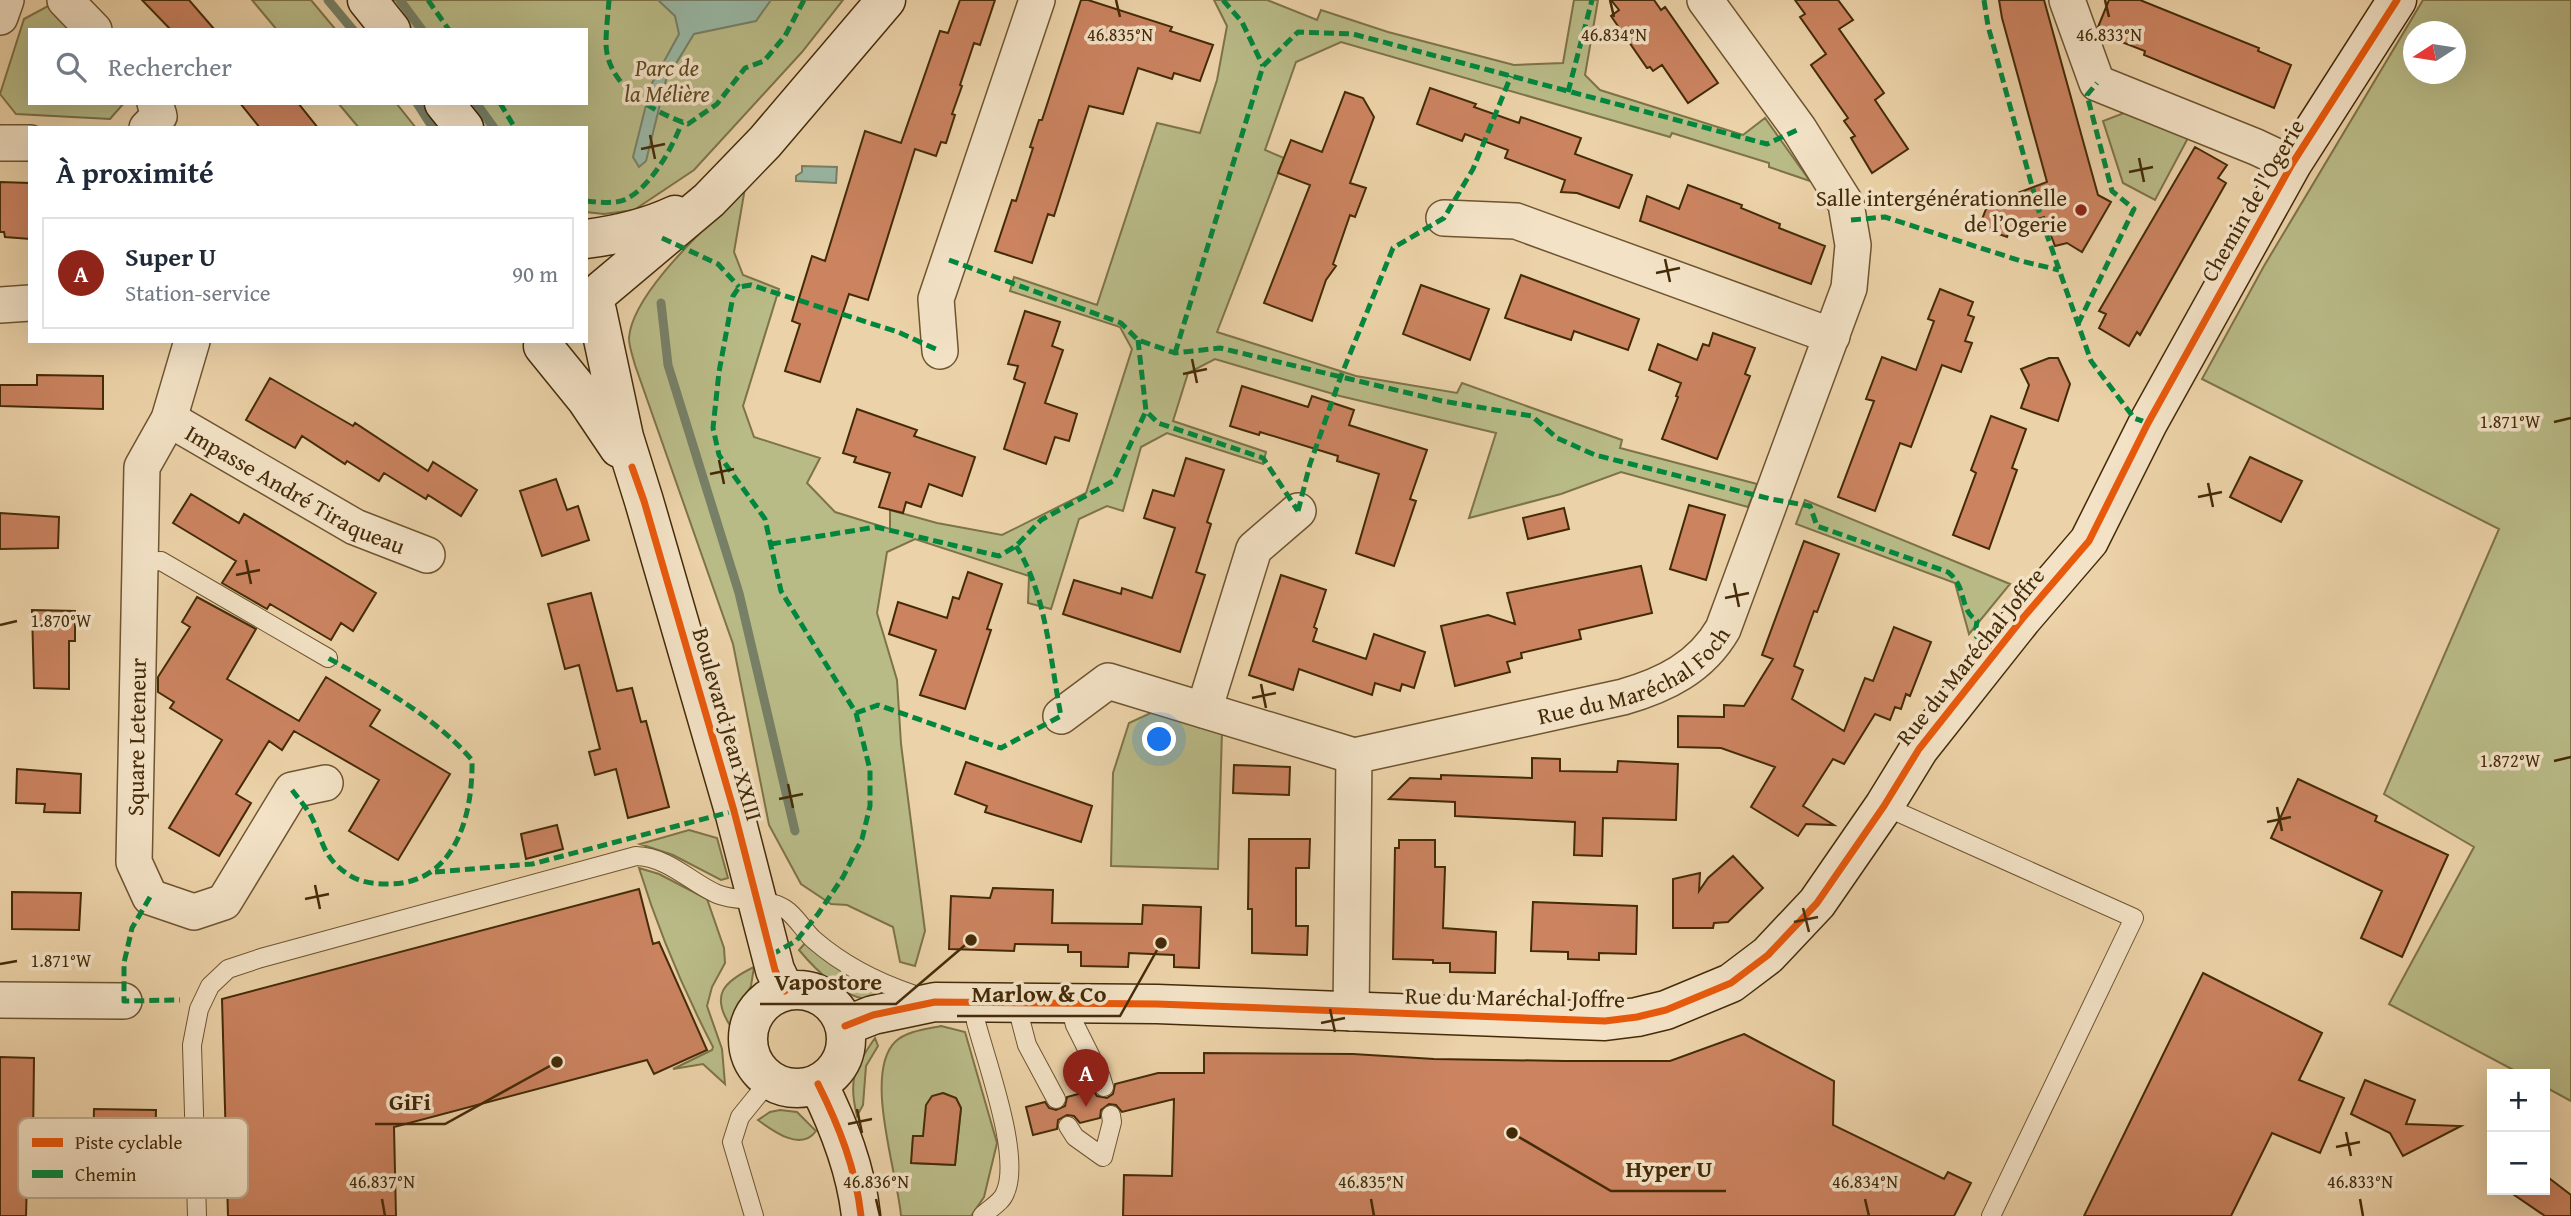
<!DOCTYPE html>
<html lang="fr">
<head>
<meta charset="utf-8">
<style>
  :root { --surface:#fff; --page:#f2f2f3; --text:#1f2937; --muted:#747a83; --line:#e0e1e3; --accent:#8f2418 }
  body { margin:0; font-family:"Gentium Book Plus",serif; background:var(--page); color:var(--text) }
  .controls { position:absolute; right:21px; bottom:21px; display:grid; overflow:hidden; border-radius:0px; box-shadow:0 7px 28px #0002 }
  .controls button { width:63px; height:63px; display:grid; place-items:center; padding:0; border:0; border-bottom:2px solid var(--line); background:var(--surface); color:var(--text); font:35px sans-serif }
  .compass { position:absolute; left:2403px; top:21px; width:63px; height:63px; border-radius:50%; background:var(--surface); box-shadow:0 7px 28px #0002; rotate:258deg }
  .you { position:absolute; left:1160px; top:740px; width:24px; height:24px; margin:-18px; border:5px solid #fff; border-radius:50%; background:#1a73e8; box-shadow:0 0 0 10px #1a73e833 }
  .badge { display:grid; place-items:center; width:46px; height:46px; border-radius:50%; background:var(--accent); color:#fff; font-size:23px; font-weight:700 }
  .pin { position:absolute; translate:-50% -58px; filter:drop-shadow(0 2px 4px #0008) }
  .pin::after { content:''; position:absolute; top:37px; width:24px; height:21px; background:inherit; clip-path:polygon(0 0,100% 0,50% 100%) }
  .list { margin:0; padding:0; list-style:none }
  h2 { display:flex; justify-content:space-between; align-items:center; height:91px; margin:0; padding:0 28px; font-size:30px }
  h2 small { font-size:23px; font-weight:400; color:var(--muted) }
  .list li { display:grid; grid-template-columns:46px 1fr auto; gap:21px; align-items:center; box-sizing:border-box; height:112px; margin:0 14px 14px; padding:0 14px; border:2px solid var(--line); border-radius:0px }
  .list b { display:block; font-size:26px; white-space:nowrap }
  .list p { margin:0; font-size:23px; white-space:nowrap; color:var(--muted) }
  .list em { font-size:23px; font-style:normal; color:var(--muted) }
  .icon { flex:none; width:38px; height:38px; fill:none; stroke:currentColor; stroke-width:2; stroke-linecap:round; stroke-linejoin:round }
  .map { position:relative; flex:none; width:2571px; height:1216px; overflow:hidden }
  .search { position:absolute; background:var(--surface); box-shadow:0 7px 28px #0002; left:28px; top:28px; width:560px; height:77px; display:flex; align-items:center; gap:18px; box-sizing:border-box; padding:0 24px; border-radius:0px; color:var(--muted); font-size:26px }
  .panel { position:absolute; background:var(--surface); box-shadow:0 7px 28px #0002; left:28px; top:126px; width:560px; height:217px; border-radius:0px }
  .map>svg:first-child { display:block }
</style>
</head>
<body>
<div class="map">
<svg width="2571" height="1216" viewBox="0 0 2571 1216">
  <rect width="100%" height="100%" fill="#ecd2a8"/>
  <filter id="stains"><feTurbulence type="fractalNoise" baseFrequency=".00286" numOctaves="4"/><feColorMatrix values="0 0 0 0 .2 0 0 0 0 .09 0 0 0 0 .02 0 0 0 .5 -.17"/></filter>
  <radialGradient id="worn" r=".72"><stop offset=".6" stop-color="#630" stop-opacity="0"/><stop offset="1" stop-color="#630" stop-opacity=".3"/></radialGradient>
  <path fill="#b9bb87" stroke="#7e7348" stroke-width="2" fill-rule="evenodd" d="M252 0H311L336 30H277Z
    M384 0H843L802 52 694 170 634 210 604 214 586 212V128H477L458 103H586V30H405Z
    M1214 0H1267L1317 20 1321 10 1388 32 1514 65 1563 63 1574 0H1598L1585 75 1600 90 1743 135 1765 118 1810 181 1769 167V163L1672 133 1670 137 1341 42 1296 62 1265 150 1284 158 1217 332 1356 376 1457 393 1462 383 1622 440 1620 448 1757 484 1748 507 1621 472 1561 494 1469 518 1496 433 1340 396 1215 359 1188 373 1173 421 1266 452 1263 464 1167 433 1141 447 1123 511 1107 506 1079 519 1051 609 1028 603 1029 576 915 539 887 552 877 613 897 680 901 744 925 931 915 966 900 962 893 927 847 905 831 904 801 884 769 825 733 644 635 365C633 357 629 347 629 338 632 292 713 221 745 188L734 252 743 275 779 289 743 406 754 437 820 458 807 483 835 512 890 529V510L937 523 1002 535 1086 493 1132 349 1120 327 1010 291 1014 277 1097 305 1157 123 1200 133 1217 80 1227 26Z
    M2423 0H2571V1101L2545 1087V1074H2521L2389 1004 2474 847 2384 794 2499 529 2202 379 2264 266ZM2414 32H2456V74H2414Z
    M48 6 70 30H30V103H124L110 119 16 114 0 94 24 19Z
    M338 103H396L416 128H359Z
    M2129 111 2188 138 2155 200 2123 183 2103 121Z
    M1805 500 2010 584 1969 634 1955 583 1796 524Z
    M1157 710 1222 731 1218 869 1111 866 1113 773 1129 723Z
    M689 830 717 838 728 878 721 880 673 855 640 844Z
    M639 868 659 874 707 899 724 948 725 963 712 987 707 1006 722 1049 725 1084 703 1064 673 1069 712 1050 713 1047C683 989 658 930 639 868Z
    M807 941 848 976 887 994C883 995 876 999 871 999 846 1001 814 968 799 950Z
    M754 967 751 986 731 1027C710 995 723 982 754 967Z
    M941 1026 965 1032 997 1143 984 1197 971 1216H901C898 1175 863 1074 895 1042 906 1031 927 1029 941 1026ZM943 1093 956 1098 961 1108 955 1165 912 1163 913 1136H936C927 1122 920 1111 933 1096Z
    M875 1038 878 1046 866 1066 863 1105 857 1116C848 1080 854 1068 875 1038Z
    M780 1110 797 1112 816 1131C801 1152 773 1131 758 1120L770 1112Z"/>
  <path fill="#99b8a6" stroke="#778067" stroke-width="2" d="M658 0H771L756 21 694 34 666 80 646 161 639 167 633 157 651 85 679 34 675 16Z
    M802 166 837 167 836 183 796 181V176L802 172Z"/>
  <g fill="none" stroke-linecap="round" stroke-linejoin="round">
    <path stroke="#778067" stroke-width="9" d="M328 0 353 30
      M400 0 422 30
      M417 103 433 128
      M476 103 494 128
      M661 303 668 365 739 593 795 831"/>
  </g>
  <path fill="#cb8360" stroke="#442b08" stroke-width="2" d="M142 0H189L215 30H171Z
    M960 0H995L980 45 974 43 960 85 962 86 952 114 955 115 946 143 941 142 936 156 915 149 868 300 849 294 820 382 785 371 800 324 792 321 812 256 825 261 865 131 901 143 940 31 948 33Z
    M1081 0H1088L1172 27 1170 31 1213 45 1200 81 1174 73 1172 79 1138 68 1123 114 1089 106 1054 216 1048 214 1032 263 995 251 1012 200 1016 201 1033 148 1030 147 1039 120H1042Z
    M1611 0H1654L1661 10 1665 7 1718 83 1688 103 1662 65 1653 71 1650 67 1647 68 1611 16 1619 10Z
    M1795 0H1838L1853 20 1839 29 1884 93 1875 100 1908 149 1872 173 1851 138 1855 136 1844 121 1848 118 1811 65 1826 54 1800 17 1805 14Z
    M1999 0H2044L2098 195 2111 202 2082 252 2067 243 2055 246 2044 217 2010 228 2007 237 1979 227 1988 204 2047 182 2002 18Z
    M2109 0H2140L2259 48 2258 51 2291 65 2274 108 2144 55 2145 51 2101 34 2098 27Z
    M1430 88 1476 104 1474 107 1519 123 1521 117 1581 138 1575 154 1632 175 1619 208 1577 193 1561 192 1565 180 1505 158 1508 150 1465 134 1462 141 1417 124Z
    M1345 92 1363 98 1374 117 1350 183 1366 188 1355 217 1350 215 1333 264 1336 266 1326 280 1312 321 1264 303 1310 185 1278 173 1291 140 1322 152Z
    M240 103H298L318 128H260Z
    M2195 147 2227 165 2218 178 2226 183 2140 335 2137 332 2129 346 2099 328 2106 314 2099 311Z
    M0 182 30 183V239L5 237 4 232H0Z
    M1688 185 1742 205 1741 208 1780 224 1779 228 1825 246 1811 284 1640 221 1647 196 1679 209Z
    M1521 275 1639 319 1628 350 1574 331 1571 340 1505 318Z
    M1421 285 1489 309 1470 360 1403 334Z
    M1940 289 1973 302 1968 315 1974 317 1965 341 1972 343 1961 372 1942 365 1911 447 1900 443 1875 511 1838 497 1874 401 1866 399 1882 357 1916 370 1934 321 1928 319Z
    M1025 311 1060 322 1052 346 1063 350 1045 403 1077 414 1069 441 1055 437 1046 464 1004 449 1025 383 1014 379 1018 366 1008 364Z
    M1713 333 1755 348 1745 374 1750 376 1717 459 1662 439 1678 397 1676 396 1681 383 1649 370 1658 344 1697 360 1703 344 1709 346Z
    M2049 358H2058L2070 384 2058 421 2021 408 2029 385 2021 369Z
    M37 375 103 376V409L0 406V385H37Z
    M270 378 353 426 355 423 428 471 433 462 477 490 461 516 428 495 426 499 384 473 379 481 347 461 345 464 302 436 295 448 246 420Z
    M1242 386 1308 407 1312 396 1354 410 1349 425 1427 450 1410 499 1416 501 1394 566 1356 553 1379 474 1337 461 1338 456 1260 432 1259 435 1230 426Z
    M857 409 917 430 914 436 975 457 962 496 929 484 921 507 906 502 903 513 879 507 890 473 854 462 856 457 843 453Z
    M1991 416 2026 429 2012 468 2017 470 1989 549 1953 535 1976 473 1971 470Z
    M2250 457 2302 481 2281 522 2230 497Z
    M1186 458 1224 470 1207 522 1211 524 1196 572 1205 575 1180 652 1063 614 1074 580 1121 594 1122 588 1152 598 1175 528 1144 518 1153 490 1174 496Z
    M556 479 567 510 578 506 589 540 542 556 520 491Z
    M191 494 239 523 244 514 376 593 353 631 341 623 331 640 270 604 267 609 222 583 236 561 173 523Z
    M1689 505 1725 515 1706 580 1670 569Z
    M1564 508 1569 529 1528 539 1523 518Z
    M0 513 59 517 58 548 0 549Z
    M1804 541 1839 554 1817 612 1814 611 1794 666 1803 670 1792 699 1844 731 1865 678 1873 681 1894 627 1931 642 1910 696 1906 694 1901 709 1895 707 1890 720 1875 714 1844 764 1833 759 1803 806 1834 825 1806 824 1798 836 1751 807 1775 767 1721 748 1678 747V716L1724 717V705L1744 706 1773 659 1762 655Z
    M1641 566 1652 613 1579 630 1581 639 1521 653 1522 658 1507 662 1510 672 1455 686 1441 626 1488 615 1515 624 1507 593Z
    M968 572 1002 584 987 629 991 630 965 709 920 695 936 650 889 634 898 602 947 618 953 597 959 599Z
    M1281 575 1326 590 1314 627 1317 629 1313 641 1366 659 1374 634 1425 652 1414 688 1402 684 1400 691 1375 683 1372 695 1299 669 1293 690 1249 675Z
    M591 593 617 691 632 688 641 722 646 721 669 807 628 818 616 769 595 775 589 752 600 749 579 665 565 669 548 604Z
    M197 597 256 629 227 679 299 721 326 677 380 710 370 726 450 774 398 860 349 831 379 780 294 731 282 750 269 741 236 794 251 803 219 856 169 828 222 740 170 708 174 702 158 692V677L190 627 182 622Z
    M32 610 75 611V641H69V689L34 688Z
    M1532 758 1560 759V771L1617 772 1618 761 1678 764 1676 820 1603 818 1602 856 1574 855 1575 822 1455 816V802L1389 799 1410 778 1441 779V775L1532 778Z
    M966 762 1092 806 1081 842 985 812 987 806 955 794Z
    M1234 765 1290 767 1289 795 1233 793Z
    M17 769 81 774 80 813 44 812 45 804 16 803Z
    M2298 779 2377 816 2375 821 2448 855 2402 957 2361 938 2382 891 2271 838Z
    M557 825 563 849 526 859 521 834Z
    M1249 839H1310L1309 868H1296V926H1308L1307 955 1252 953V909H1248Z
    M1399 840H1435V867H1445L1443 928 1496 932 1495 973 1450 972V963H1433V960L1393 959 1395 848H1399Z
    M1733 856 1763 888 1728 922 1714 923 1713 928H1673V879L1700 873 1699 891 1708 878Z
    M993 888 1053 890 1052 923 1142 924 1143 905 1201 907 1199 968 1174 967V955L1129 953 1128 967 1081 966V952H1068V945L1015 944 1014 951 949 949 951 896 990 898Z
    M639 889 653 944 659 942 707 1050 654 1074 647 1060 394 1127 396 1216H228L222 999Z
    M12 892 81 893 79 930 12 929Z
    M1533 902 1637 906 1636 954 1599 953V960L1568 959V952L1531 951Z
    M2203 973 2322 1033 2299 1080 2344 1098 2320 1153 2272 1133 2231 1216H2084Z
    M1744 1034 1834 1081 1833 1125 1944 1179 1948 1172 1971 1183 1954 1216H1123L1124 1175 1172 1176 1174 1099 1122 1112 1116 1105 1109 1104 1101 1110 1100 1118 1080 1123 1074 1116 1067 1115 1058 1120 1057 1129 1033 1135 1026 1107 1045 1102 1049 1108 1056 1110 1065 1106 1067 1097 1093 1090 1097 1096 1107 1098 1113 1094 1115 1084 1158 1073H1204V1053L1353 1054 1434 1059 1565 1061H1670Z
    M0 1057 34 1058 33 1142H28L26 1216H0Z
    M2365 1080 2415 1100 2406 1124 2461 1126 2403 1156 2390 1133 2351 1114Z
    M943 1093 956 1098 961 1108 955 1165 911 1163 913 1136H923L926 1105 932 1096Z
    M94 1109 156 1110 155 1145 93 1144Z
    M2545 1175 2571 1195V1216H2545L2507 1190H2545Z"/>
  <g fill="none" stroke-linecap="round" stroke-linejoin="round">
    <g stroke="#6e5530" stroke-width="20">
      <path id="lane" d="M140 562 161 561 328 658
        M1884 806 2134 918 1991 1216
        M975 1003 976 1022C986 1061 1022 1157 1005 1193 1002 1202 989 1209 982 1216
        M1016 1003 1027 1045 1056 1099
        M1069 1003 1075 1025 1101 1077 1104 1087
        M1068 1126 1075 1137 1103 1157 1112 1122 1111 1115
        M197 1216 192 1045 199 1009 210 986 228 969 261 958 636 856C668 857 690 882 717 894 738 903 765 896 785 909 796 916 804 931 814 940 843 965 876 982 912 994L917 1002
        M754 1216 732 1142 740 1117 770 1080"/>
    </g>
    <g stroke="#6e5530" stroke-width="38">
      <g id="street">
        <path d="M65 0 94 30"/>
        <path d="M2067 0 2097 83 2256 147 2292 164"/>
        <path d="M0 17 6 0"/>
        <path d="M147 128 159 116 155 103"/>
        <path d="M0 143H30"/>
        <path d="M1444 218 1516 221 1832 336"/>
        <path d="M0 305 30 303"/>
        <path d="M192 341 169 419 142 467 134 862 150 897 194 912 224 902 292 790 325 783"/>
        <path d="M940 351 936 299 1037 0"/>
        <path id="s1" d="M169 419 355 527 427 555"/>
        <path d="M1204 710 1254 549 1298 511"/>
        <path d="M1061 716 1108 681 1354 756"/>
        <path d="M0 1000 124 1001"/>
        <path id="s2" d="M1351 1013 1354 756 1623 697C1665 685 1701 667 1723 629L1849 288 1853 245 1846 204 1799 129 1705 0"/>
      </g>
    </g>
    <g stroke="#442b08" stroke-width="41">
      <path id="secondary" d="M367 0 391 30
        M444 103 464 128
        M586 239C617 235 647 228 675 215
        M602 290 709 200 765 142 886 0
        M597 311 624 437 644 501 734 811 775 970 785 991
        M543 346 586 399 619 448
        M748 1039a49 49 0 1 1 98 0a49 49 0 1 1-98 0Z
        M845 1026 873 1015 935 1002 1157 1004 1605 1021 1637 1017 1666 1010 1731 983 1768 955 1817 903 1884 806 1919 749 2022 619 2089 541 2148 423 2292 164 2397 0
        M818 1084C839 1126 856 1169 861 1216"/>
    </g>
    <use href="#lane" stroke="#f3e2c6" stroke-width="18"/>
    <use href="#street" stroke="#f3e2c6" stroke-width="35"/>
    <use href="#secondary" stroke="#f3e2c6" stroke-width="38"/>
    <path stroke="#00873e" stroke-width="5" stroke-dasharray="10 5" stroke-linecap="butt" d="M428 0 449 30
      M609 0C608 14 606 30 606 44 607 86 653 112 688 124L717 104 745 68 764 61 785 36 804 0
      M1223 0 1242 22 1263 66
      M1984 0 1988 26 2040 215 2091 361 2134 418 2148 423
      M1568 92 1592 0
      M500 103 515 128
      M586 201C597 202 615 204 624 200 650 189 673 147 682 122
      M1851 220 1885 217 2021 261 2059 270
      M662 238 718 264 739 287
      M949 260 1121 323 1138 340 1175 353 1220 348 1442 401 1532 416 1557 438 1595 455 1771 499 1810 506 1817 526 1948 572C1968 588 1958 608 1977 621L1975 635 1995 654
      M2078 324 2134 209 2112 191 2087 95 2097 83
      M1138 340 1146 411 1158 423 1263 458 1298 511
      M1175 353 1263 66 1298 32 1353 34 1767 144 1799 129
      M1298 511 1310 464 1341 376 1393 248 1444 218 1473 169 1511 76
      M771 544 876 527 999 556 1016 546 1041 520 1113 481 1146 411
      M856 713 878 705 1001 748 1061 716C1050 660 1047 595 1016 546
      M292 790C298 798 306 807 311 816 323 840 322 856 346 873 358 882 373 884 387 884 455 885 473 816 472 760 434 716 379 686 328 658
      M435 872 532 864 734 811
      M150 897 132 928 124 963V1001L180 1000
      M771 955 796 941 818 914 843 877 862 839 870 806V770L856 713 781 591 765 519 719 455 713 428 719 372 733 296 739 287 751 285 898 332 940 351"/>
    <g stroke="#f3e2c6" stroke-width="11">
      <path id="cycleway" d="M632 467 644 501 734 811 775 970 785 991
        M845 1026 873 1015 935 1002 1157 1004 1605 1021 1637 1017 1666 1010 1731 983 1768 955 1817 903 1884 806 1919 749 2022 619 2089 541 2148 423 2292 164 2397 0
        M818 1084C839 1126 856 1169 861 1216"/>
    </g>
    <use href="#cycleway" stroke="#e8590c" stroke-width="7"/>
  </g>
  <path fill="none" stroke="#442b08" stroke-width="2.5" d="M1116 0 1120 17M1610 0 1614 17M2105 0 2109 17M650 135 655 159M641 149 665 144M2139 158 2144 182M2129 172 2153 167M1665 259 1670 282M1656 273 1680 268M1192 359 1197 383M1183 374 1207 369M2554 422 2571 418M719 460 724 484M710 474 734 469M2208 483 2213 507M2198 497 2222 492M246 560 251 584M236 575 260 570M1734 583 1739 607M1725 598 1749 593M0 625 17 621M1261 684 1266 708M1252 698 1276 693M2554 761 2571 757M788 784 793 808M779 799 803 794M2277 807 2282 831M2267 822 2291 817M315 885 320 909M305 899 329 894M1803 908 1809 932M1794 922 1818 917M0 964 17 961M1330 1009 1335 1032M1321 1023 1345 1018M857 1109 862 1133M848 1124 872 1119M2346 1132 2351 1156M2336 1147 2360 1142M382 1199 385 1216M876 1199 880 1216M1371 1199 1374 1216M1865 1199 1869 1216M2360 1199 2363 1216"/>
  <circle fill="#8f2418" stroke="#f3e2c6" stroke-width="2.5" cx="2081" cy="210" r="7"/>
  <g text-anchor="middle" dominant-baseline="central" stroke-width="7" stroke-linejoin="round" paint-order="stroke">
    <g font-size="23" font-style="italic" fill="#5b4821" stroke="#f3e2c6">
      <text x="667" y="67">Parc de<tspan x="667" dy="26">la Mélière</tspan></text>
    </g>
    <g font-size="23" fill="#442b08" stroke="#f3e2c6" text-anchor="end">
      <text x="2067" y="197">Salle intergénérationnelle<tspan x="2067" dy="26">de l’Ogerie</tspan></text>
    </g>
    <g font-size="23" fill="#442b08" stroke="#f3e2c6">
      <text transform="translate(2252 200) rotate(-60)">Chemin de l'Ogerie</text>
      <text stroke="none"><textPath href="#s1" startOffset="145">Impasse André Tiraqueau</textPath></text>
      <text transform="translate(1970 656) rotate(-51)">Rue du Maréchal Joffre</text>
      <text stroke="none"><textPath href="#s2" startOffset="551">Rue du Maréchal Foch</textPath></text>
      <text transform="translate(728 724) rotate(74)">Boulevard Jean XXIII</text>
      <text transform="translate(136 737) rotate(-89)">Square Leteneur</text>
      <text transform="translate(1515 997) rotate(1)">Rue du Maréchal Joffre</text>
    </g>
  </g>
  <rect x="18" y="1118" width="230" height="80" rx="10" fill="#f3e2c6" stroke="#beab8d" stroke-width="2"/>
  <rect x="32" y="1138" width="31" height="9" fill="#e8590c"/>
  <rect x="32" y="1170" width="31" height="8" fill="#00873e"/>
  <g font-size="19" fill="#442b08">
    <text x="75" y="1149">Piste cyclable</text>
    <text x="75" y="1181">Chemin</text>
  </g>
  <g font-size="18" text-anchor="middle" fill="#442b08" stroke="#f3e2c6" stroke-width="7" stroke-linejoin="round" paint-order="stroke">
    <text x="1120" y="41">46.835°N</text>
    <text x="1614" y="41">46.834°N</text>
    <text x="2109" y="41">46.833°N</text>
    <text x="2510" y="428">1.871°W</text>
    <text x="61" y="627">1.870°W</text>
    <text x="2510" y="767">1.872°W</text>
    <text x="61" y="967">1.871°W</text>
    <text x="382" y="1188">46.837°N</text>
    <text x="876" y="1188">46.836°N</text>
    <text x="1371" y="1188">46.835°N</text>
    <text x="1865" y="1188">46.834°N</text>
    <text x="2360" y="1188">46.833°N</text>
  </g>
  <path fill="none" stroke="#442b08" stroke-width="2.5" d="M971 940L896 1004H760M1161 943L1120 1016H957M557 1062L445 1124H375M1512 1133L1611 1191H1726"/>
  <g fill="#442b08" stroke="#f3e2c6" stroke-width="2.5">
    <circle cx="971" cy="940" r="7"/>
    <circle cx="1161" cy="943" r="7"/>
    <circle cx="557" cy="1062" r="7"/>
    <circle cx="1512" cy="1133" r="7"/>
  </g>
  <g font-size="24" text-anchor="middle" font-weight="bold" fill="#442b08" stroke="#f3e2c6" stroke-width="7" stroke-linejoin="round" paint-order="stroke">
    <text x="828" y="990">Vapostore</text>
    <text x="1039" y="1002">Marlow &amp; Co</text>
    <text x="410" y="1110">GiFi</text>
    <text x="1669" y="1177">Hyper U</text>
  </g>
  <rect width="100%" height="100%" filter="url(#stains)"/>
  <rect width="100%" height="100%" fill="url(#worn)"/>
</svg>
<div class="controls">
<button>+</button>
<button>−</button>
</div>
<svg class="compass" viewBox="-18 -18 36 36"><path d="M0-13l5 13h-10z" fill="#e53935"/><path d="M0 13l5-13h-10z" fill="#747a83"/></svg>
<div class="you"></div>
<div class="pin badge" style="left:1086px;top:1107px">A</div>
<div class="search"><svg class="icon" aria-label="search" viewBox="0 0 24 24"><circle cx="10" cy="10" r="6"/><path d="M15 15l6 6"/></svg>Rechercher</div>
<section class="panel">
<h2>À proximité<small></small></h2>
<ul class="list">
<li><span class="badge">A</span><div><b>Super U</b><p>Station-service</p></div><em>90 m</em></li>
</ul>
</section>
</div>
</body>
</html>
